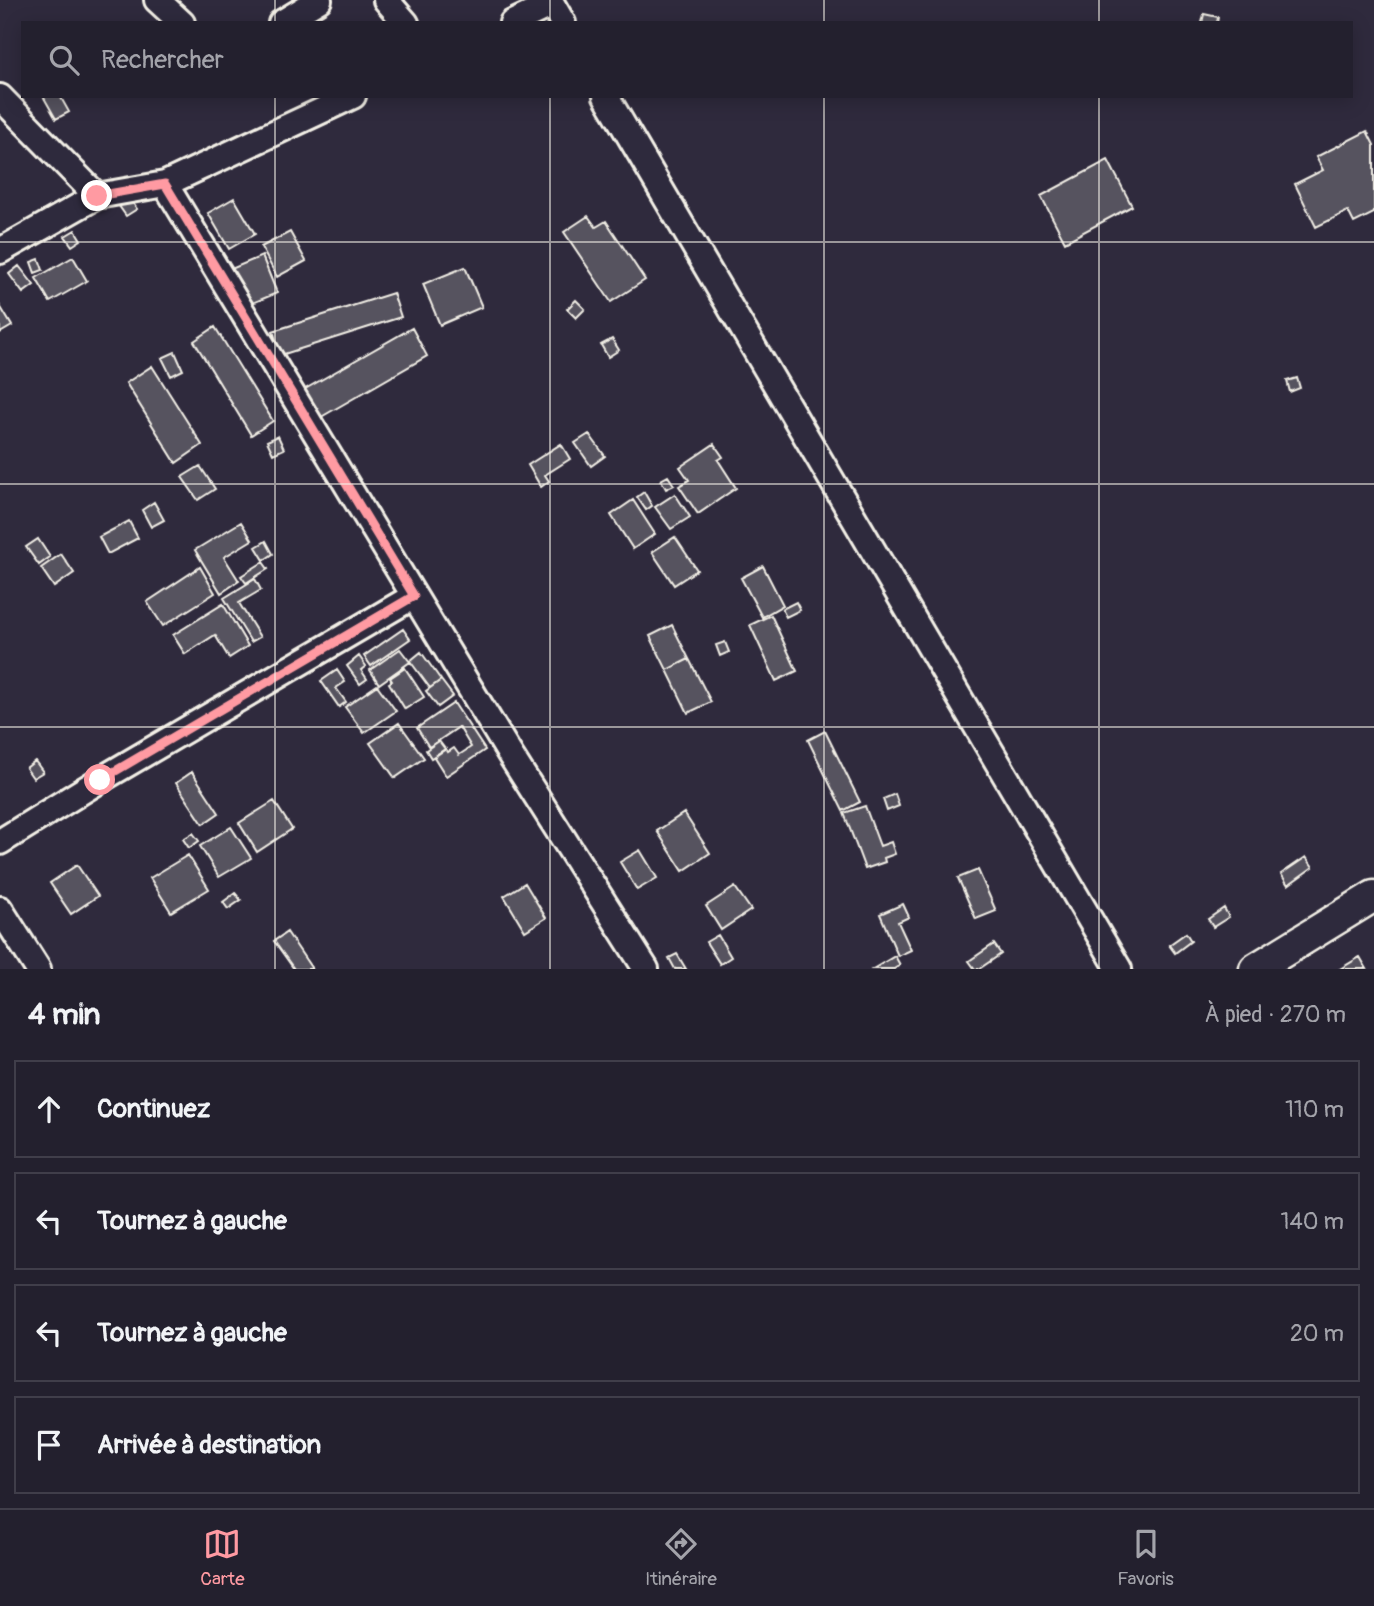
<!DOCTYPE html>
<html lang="fr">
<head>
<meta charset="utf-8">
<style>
  :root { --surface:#23202e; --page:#2f2d3a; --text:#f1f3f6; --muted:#a3a3aa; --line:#403e4a; --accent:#ff9aa2 }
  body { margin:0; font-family:Pangolin,sans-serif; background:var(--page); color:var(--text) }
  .stop { position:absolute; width:21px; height:21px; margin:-16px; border:5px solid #ff9aa2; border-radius:50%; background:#fff }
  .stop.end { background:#ff9aa2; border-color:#fff; box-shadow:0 2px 7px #0008 }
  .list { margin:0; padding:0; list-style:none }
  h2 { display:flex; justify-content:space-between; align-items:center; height:91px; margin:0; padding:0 28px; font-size:30px }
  h2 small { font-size:23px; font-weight:400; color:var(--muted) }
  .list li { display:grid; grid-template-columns:46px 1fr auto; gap:21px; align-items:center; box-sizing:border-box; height:98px; margin:0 14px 14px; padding:0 14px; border:2px solid var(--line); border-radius:0px }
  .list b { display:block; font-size:26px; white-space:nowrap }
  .list em { font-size:23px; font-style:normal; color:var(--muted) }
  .icon { flex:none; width:38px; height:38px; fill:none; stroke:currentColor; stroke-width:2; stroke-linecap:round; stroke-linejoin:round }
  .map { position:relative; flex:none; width:1374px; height:969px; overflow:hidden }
  .search { position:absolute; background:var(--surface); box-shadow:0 4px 18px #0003; left:21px; right:21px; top:21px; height:77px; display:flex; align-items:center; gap:18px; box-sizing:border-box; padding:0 24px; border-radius:0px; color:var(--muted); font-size:26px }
  .sheet { height:539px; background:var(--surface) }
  nav { display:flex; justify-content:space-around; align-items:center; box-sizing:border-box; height:98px; border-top:2px solid var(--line); background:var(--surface); font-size:19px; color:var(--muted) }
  nav a { display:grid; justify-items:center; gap:4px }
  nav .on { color:var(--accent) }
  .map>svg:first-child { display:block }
</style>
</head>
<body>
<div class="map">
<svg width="1374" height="969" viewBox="0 0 1374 969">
  <rect width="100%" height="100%" fill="#2f2a3d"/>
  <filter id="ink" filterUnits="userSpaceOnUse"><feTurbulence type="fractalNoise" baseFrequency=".0143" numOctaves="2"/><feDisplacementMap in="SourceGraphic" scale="14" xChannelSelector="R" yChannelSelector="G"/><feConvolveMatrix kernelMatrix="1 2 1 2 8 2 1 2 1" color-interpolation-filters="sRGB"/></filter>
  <g filter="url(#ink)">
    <path fill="#56525f" stroke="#f4f1e8" stroke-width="2" d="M1204 14 1218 17 1217 23H1202Z
      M43 96H60L69 112 56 119Z
      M1367 131 1374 145V213L1354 223 1348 211 1316 227 1295 184 1323 170 1316 157Z
      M1108 160 1132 206 1065 242 1041 196Z
      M234 198 255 234 229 249 208 213Z
      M130 199 137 209 126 216 119 206Z
      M588 216 596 227 606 221 645 280 611 302 564 232Z
      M75 230 81 240 72 246 65 236Z
      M290 232 306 261 277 277 261 247Z
      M262 256 277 293 245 306 231 269Z
      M73 257 87 281 50 302 36 278Z
      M39 259 43 270 35 273 31 262Z
      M19 266 34 285 23 293 9 274Z
      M465 267 482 307 440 325 423 284Z
      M393 293 401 317 281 355 273 331Z
      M576 300 585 309 576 318 567 309Z
      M0 306 12 326 0 333Z
      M215 327 273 421 251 435 194 341Z
      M412 328 427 356 316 420 300 392Z
      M612 339 619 350 608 357 601 345Z
      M175 352 183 370 171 376 162 358Z
      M152 366 202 445 176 463 126 383Z
      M1297 378 1300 388 1290 392 1287 381Z
      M589 434 605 456 591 466 575 443Z
      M278 436 284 449 273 454 267 441Z
      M561 444 570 459 545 475 549 481 541 487 528 465Z
      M714 444 723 457 718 460 736 488 698 514 679 486 689 480 680 467Z
      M200 466 215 489 198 500 182 477Z
      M668 476 674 485 666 489 661 480Z
      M644 492 652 506 646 510 637 497Z
      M675 494 690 517 671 529 655 507Z
      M633 500 655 534 633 549 611 515Z
      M154 502 164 520 151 527 142 510Z
      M129 521 138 538 108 554 99 537Z
      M241 522 252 540 224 557 239 581 221 593 195 550Z
      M675 537 697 570 674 585 652 552Z
      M38 539 50 557 39 565 26 547Z
      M266 541 273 554 264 560 256 547Z
      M61 554 74 573 54 587 41 568Z
      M263 562 268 569 246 583 241 576Z
      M763 566 783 605 762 617 741 578Z
      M200 567 215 593 163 626 147 602Z
      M255 579 261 590 239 603 260 637 251 642 224 598Z
      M796 602 800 610 786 617 782 609Z
      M223 604 248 646 229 658 215 635 185 654 173 635Z
      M771 615 797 671 776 681 750 625Z
      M672 625 689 659 667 670 650 636Z
      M403 629 410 639 371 666 364 656Z
      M725 642 729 652 720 656 716 645Z
      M400 649 410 662 379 684 370 670Z
      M421 652 441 680 430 688 410 661Z
      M359 656 366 666 361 670 367 679 360 684 347 666Z
      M689 659 711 702 688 713 667 670Z
      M405 668 424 697 405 709 389 683 392 681 390 678Z
      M337 670 345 682 336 688 346 702 339 707 321 681Z
      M441 680 453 696 438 707 426 691Z
      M377 685 396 711 364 733 345 707Z
      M454 703 485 750 446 776 434 757 446 749 448 752 454 748 459 755 471 747 459 727 429 747 417 728Z
      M399 723 424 758 395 778 370 743Z
      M825 731 860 802 843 811 808 740Z
      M439 741 445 749 431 758 426 750Z
      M35 761 43 772 33 778 26 768Z
      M192 772 219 813 203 824 176 783Z
      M895 794 899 806 887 811 883 799Z
      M274 801 292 829 257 852 239 823Z
      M865 806 880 846 891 842 895 854 884 858 885 862 865 869 844 813Z
      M684 813 710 853 683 871 657 831Z
      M231 827 251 858 219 877 200 846Z
      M193 833 199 841 189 848 183 839Z
      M640 850 657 878 637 890 620 862Z
      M188 855 209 889 171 912 150 878Z
      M1306 857 1313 867 1288 885 1281 874Z
      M77 865 98 896 71 914 50 883Z
      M978 870 996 911 976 919 958 878Z
      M525 883 546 918 525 931 504 896Z
      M735 887 751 910 721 930 706 906Z
      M235 893 241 900 228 909 223 902Z
      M903 904 909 917 898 922 911 950 898 956 880 914Z
      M1224 908 1229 917 1213 927 1208 919Z
      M287 932 312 969H294L274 941Z
      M1186 933 1191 941 1175 953 1169 945Z
      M718 935 731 957 720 964 706 942Z
      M994 944 1001 954 979 969H975L969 961Z
      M677 954 686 969H675L669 958Z
      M895 956 900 965 894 969H873Z
      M1360 957 1367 969H1340Z"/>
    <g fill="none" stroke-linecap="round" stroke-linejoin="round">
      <g stroke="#f4f1e8" stroke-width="30">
        <path id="minor" d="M157 0 182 23
          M386 0 406 23
          M281 23 319 0
          M512 23 552 4 563 23
          M353 96 165 184 511 756 646 969
          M606 96 1119 969
          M0 97 97 196
          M0 251 97 196 165 184
          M0 842 100 780 414 596
          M0 909 38 969"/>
      </g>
      <g stroke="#f4f1e8" stroke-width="35">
        <path id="tertiary" d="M1255 969 1374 896"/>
      </g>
      <use href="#minor" stroke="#2f2a3d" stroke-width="24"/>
      <use href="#tertiary" stroke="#2f2a3d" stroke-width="30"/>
    </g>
  </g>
  <g fill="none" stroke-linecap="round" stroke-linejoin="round" filter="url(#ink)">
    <path stroke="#ff9aa2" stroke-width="9" d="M97 196 165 184 414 596 100 780"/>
  </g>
  <path fill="none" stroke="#f4f1e8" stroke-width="2" stroke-opacity="0.55" d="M275 0V23M550 0V23M824 0V23M1099 0V23M275 96V969M550 96V969M824 96V969M1099 96V969M0 242H1374M0 484H1374M0 727H1374"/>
</svg>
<div class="stop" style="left:100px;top:780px"></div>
<div class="stop end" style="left:97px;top:196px"></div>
<div class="search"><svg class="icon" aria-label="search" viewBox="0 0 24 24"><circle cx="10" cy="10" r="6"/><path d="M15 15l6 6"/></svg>Rechercher</div>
</div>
<section class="sheet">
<h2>4 min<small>À pied · 270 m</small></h2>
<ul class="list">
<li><svg class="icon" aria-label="ahead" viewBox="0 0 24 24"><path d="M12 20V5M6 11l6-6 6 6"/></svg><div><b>Continuez</b></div><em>110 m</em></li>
<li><svg class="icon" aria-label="left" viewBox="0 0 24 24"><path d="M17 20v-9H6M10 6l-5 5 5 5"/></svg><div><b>Tournez à gauche</b></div><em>140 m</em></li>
<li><svg class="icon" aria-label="left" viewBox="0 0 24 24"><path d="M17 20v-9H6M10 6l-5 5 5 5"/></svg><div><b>Tournez à gauche</b></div><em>20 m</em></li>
<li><svg class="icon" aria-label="arrive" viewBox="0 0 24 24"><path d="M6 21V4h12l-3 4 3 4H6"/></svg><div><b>Arrivée à destination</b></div></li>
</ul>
</section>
<nav>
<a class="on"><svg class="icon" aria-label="map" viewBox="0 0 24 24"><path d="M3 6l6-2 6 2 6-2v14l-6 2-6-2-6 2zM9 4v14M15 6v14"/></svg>Carte</a>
<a><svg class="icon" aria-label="directions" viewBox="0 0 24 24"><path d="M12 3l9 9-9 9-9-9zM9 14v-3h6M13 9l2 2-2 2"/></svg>Itinéraire</a>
<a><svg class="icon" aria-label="saved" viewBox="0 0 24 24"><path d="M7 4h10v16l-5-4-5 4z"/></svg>Favoris</a>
</nav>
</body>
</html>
